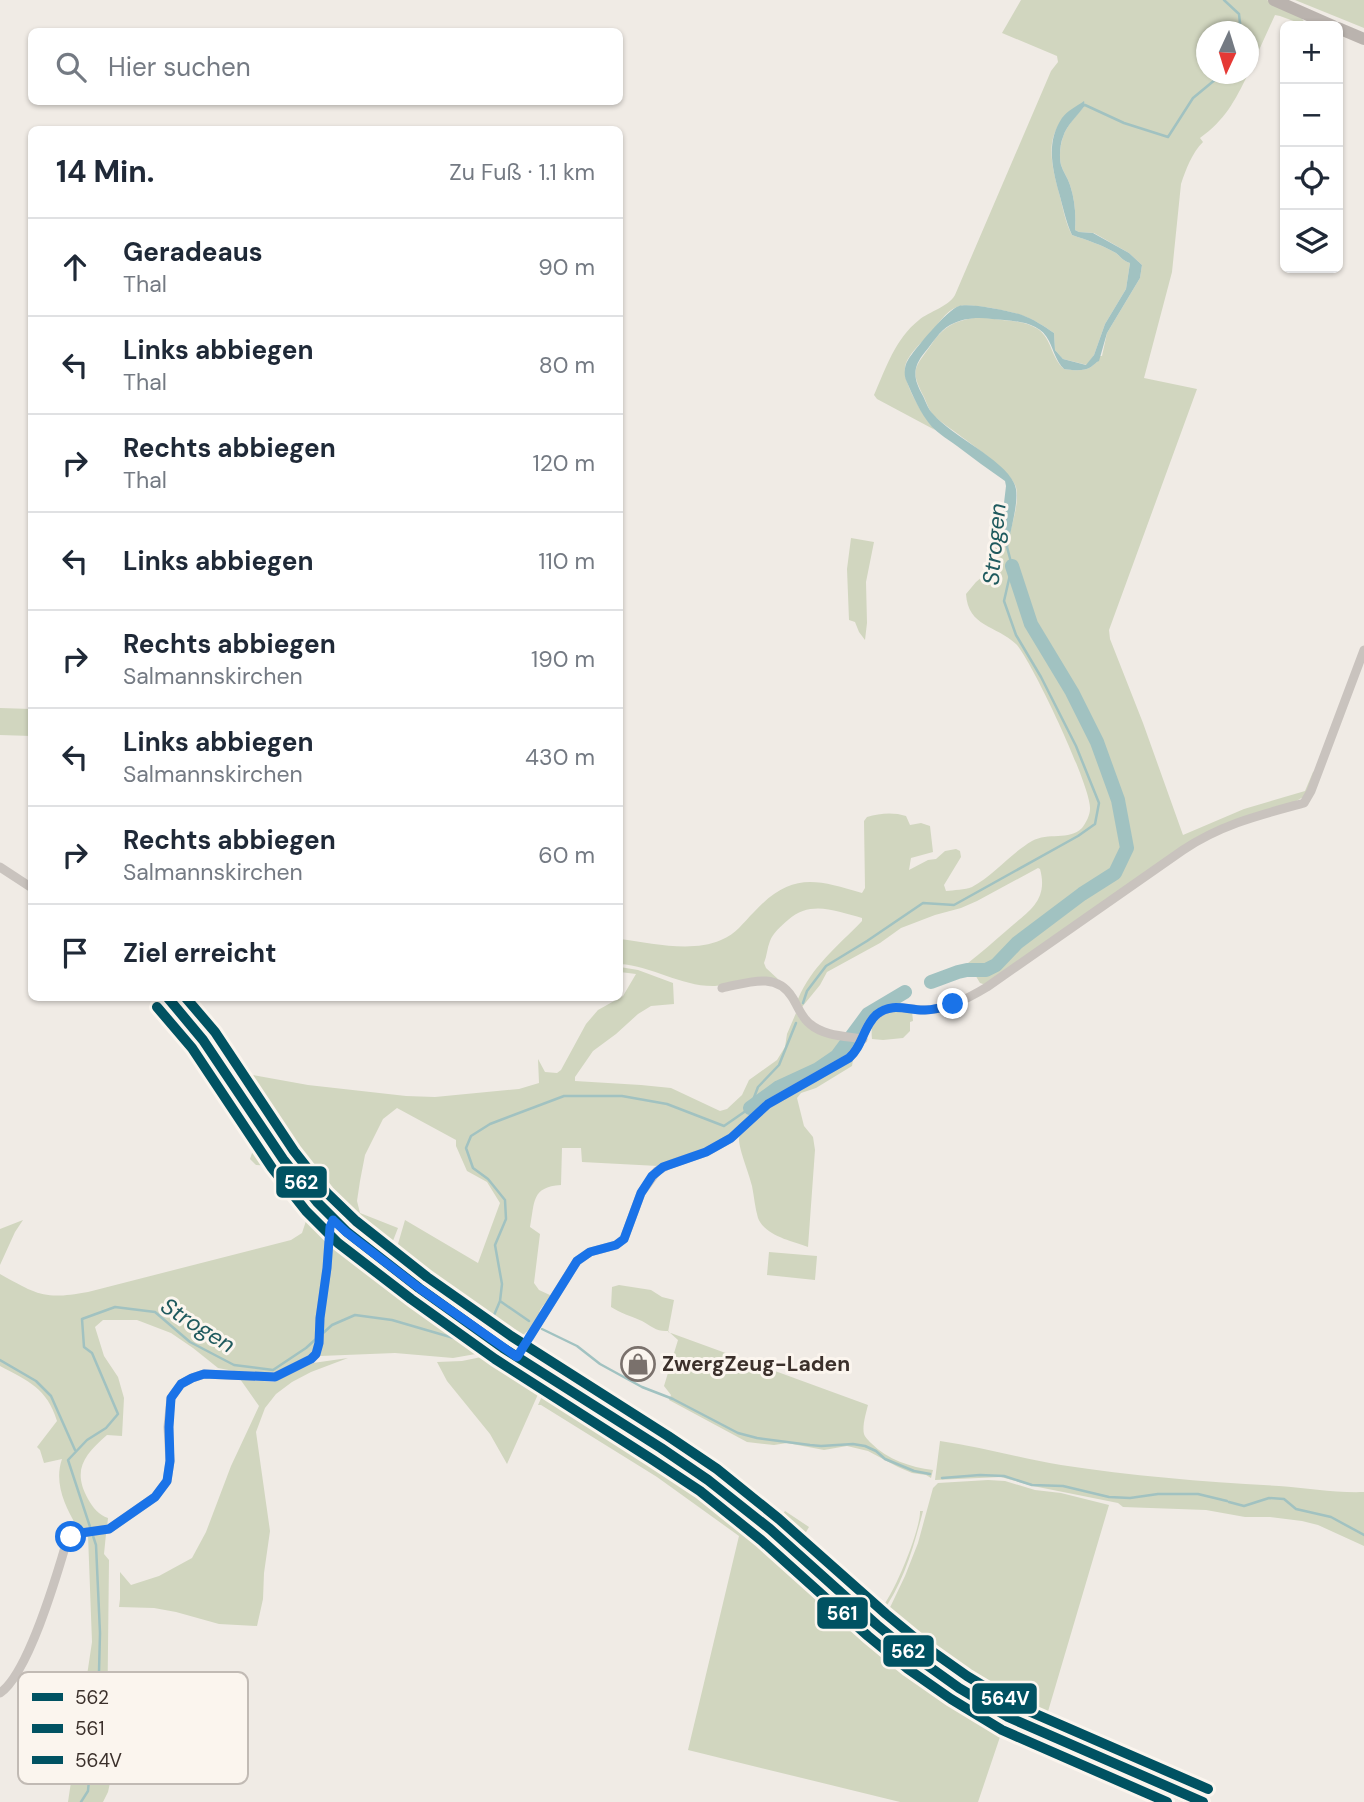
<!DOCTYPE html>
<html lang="de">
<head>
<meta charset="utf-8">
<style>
  :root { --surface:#fff; --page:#f2f2f3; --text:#1f2937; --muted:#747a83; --line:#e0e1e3 }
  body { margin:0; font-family:"DM Sans",sans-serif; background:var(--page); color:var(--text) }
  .controls { position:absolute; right:21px; top:21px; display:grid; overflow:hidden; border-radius:10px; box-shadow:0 2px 5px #0004 }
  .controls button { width:63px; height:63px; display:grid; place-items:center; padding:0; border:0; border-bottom:2px solid var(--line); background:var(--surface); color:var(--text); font:35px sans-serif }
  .compass { position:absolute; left:1196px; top:21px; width:63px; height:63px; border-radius:50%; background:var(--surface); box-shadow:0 2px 5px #0004; rotate:184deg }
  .stop { position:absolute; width:21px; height:21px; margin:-16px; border:5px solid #1a73e8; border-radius:50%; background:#fff }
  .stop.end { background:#1a73e8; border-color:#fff; box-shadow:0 2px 7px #0008 }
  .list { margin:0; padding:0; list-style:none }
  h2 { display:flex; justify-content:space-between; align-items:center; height:91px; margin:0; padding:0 28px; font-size:30px }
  h2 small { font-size:23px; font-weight:400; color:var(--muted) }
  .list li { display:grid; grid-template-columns:46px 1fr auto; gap:21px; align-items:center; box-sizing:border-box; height:98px; padding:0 28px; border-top:2px solid var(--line) }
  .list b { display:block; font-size:26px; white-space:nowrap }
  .list p { margin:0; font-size:23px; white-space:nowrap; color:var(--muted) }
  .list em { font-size:23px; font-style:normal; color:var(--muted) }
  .icon { flex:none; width:38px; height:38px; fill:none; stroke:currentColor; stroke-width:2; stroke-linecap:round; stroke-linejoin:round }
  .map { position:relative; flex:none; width:1364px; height:1802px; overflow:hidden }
  .search { position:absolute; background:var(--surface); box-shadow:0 2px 5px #0004; left:28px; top:28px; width:595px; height:77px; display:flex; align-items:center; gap:18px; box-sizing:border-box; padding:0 24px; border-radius:10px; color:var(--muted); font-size:26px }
  .panel { position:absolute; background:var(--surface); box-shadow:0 2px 5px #0004; left:28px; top:126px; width:595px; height:875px; border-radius:10px }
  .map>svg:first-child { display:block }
</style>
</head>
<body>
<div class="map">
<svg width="1364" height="1802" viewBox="0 0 1364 1802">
  <rect width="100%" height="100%" fill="#f0ebe5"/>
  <path fill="#d1d6bf" d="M1021 0H1267L1301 17 1305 23 1313 22 1323 26H1307L1280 16 1275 15 1249 72 1248 32H1206V74H1248C1235 101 1225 120 1200 138L1203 142C1192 153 1186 169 1181 184L1172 272 1144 378 1197 389 1109 630 1110 639 1143 723 1183 835 1244 809 1305 791 1313 772 1315 771 1364 642 1312 783 1305 796 1293 803 1230 822 1193 841 986 985 980 983 968 963C981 953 993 942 1006 931 1027 912 1049 902 1040 869L1038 868 977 901 961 908 935 915 901 928 880 943 827 972 820 985 802 1007 798 999C812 966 838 946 862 921V918C835 911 811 900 788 920 781 926 773 933 770 941 767 948 767 956 764 963L766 968 779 980C758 973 737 985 715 986 682 987 652 966 620 964V939C652 943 691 953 721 940 736 934 743 923 754 912 791 872 815 879 862 893L865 888 864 821 867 817C880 813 894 812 906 816L910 825 921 823 930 826 933 852 911 858 909 870 928 860 936 859 945 851 956 849 960 851 961 857 944 885 946 891C954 890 965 890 972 887 994 875 1010 854 1032 841 1048 832 1069 841 1082 828 1086 823 1090 815 1090 809 1092 788 1031 659 1016 644 996 625 968 627 966 594L976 582 988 572 991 555 1000 537 1009 540C1011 524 1020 503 1016 487 1010 467 951 431 934 416 929 410 927 404 924 397 909 369 915 368 931 345 939 332 950 323 964 320 977 316 989 318 1002 320 1015 321 1027 322 1038 329 1052 339 1051 358 1064 369 1071 370 1084 372 1091 367 1094 365 1096 362 1099 360V356H1102L1107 333 1140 278 1142 265 1129 253 1094 233 1079 232 1075 230C1076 215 1075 200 1070 185 1068 178 1063 172 1061 165 1059 157 1060 145 1063 137 1067 124 1077 116 1085 105L1084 102C1044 127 1048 152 1059 193 1063 207 1065 222 1072 235 1087 240 1102 245 1116 253 1121 257 1123 261 1130 263L1126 289 1105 324 1094 355 1087 365 1063 359 1055 350 1054 333C1044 326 1033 319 1021 315 1008 311 969 302 957 307 945 311 938 325 930 334 922 342 906 356 905 368 903 384 924 417 935 430L877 399 874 395C886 368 895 339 919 320 930 311 948 307 955 295L1051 71 1058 62 1057 56 1002 33Z
    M1295 0H1364V28Z
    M851 538 874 542 866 582 867 623 865 640 859 632 855 622 849 620 847 569Z
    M0 708 31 709V736L0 735Z
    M620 967 638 970 673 983 674 1004 651 1006 638 1014 616 1034 593 1051 575 1077V1081L641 1085 671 1088 720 1111 727 1109 742 1095 749 1080 777 1060 785 1047 787 1034 796 1013 800 1019 856 1042 854 1049 843 1059 817 1074 735 1132 714 1144 658 1166 582 1162 581 1148H562L561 1185C531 1187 535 1202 530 1227L540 1234 534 1283 539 1290 552 1296C548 1300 543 1305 540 1310 539 1312 540 1314 539 1316 533 1328 516 1344 502 1344L398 1267 393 1261 405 1220 478 1263 500 1203 487 1182 467 1171 456 1146V1140L397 1108 383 1119 365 1155 360 1181 357 1201 360 1213 398 1228 389 1251 383 1254C307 1206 259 1117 212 1043L211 1038 214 1031 218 1032V1035L215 1040 216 1044 236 1072 308 1085 406 1096 435 1097 519 1089 539 1083 538 1059 545 1072 557 1073 561 1070 586 1024 598 1010 623 996 636 974 620 972Z
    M157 998H162L185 1023 233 1091 232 1093 237 1096 275 1153 272 1157 275 1163 284 1166 328 1223 314 1348 311 1354 277 1372 259 1373 234 1371 218 1368 193 1348 171 1333 137 1320H103L95 1327 104 1356 118 1377 124 1398 122 1436 107 1435C84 1455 72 1470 88 1499 93 1508 99 1515 108 1518L107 1528 80 1532C67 1510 53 1485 62 1459L44 1463 40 1450 37 1447 57 1421C47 1388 28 1381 0 1366V1274C38 1295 44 1300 88 1292L291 1240 302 1233 311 1206 286 1173 273 1166 256 1165 250 1159 258 1135C251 1121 241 1106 229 1097L228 1092 195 1043Z
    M904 1010 912 1011 913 1021 910 1022V1031L903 1038 883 1040 872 1039C869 1014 883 1013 904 1010Z
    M853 1060 852 1066 816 1088 801 1093 797 1098 804 1126 813 1137 815 1150 808 1247C792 1241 765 1236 758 1218 755 1208 754 1196 752 1186 749 1173 739 1150 739 1139 741 1116 832 1072 853 1060Z
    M23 1220 15 1232 0 1265V1229Z
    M335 1230 344 1233 406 1284 484 1342 482 1347 487 1352 453 1358 395 1353 320 1356 322 1349 321 1322 333 1232Z
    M769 1252 817 1256 815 1280 767 1275Z
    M619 1285 651 1290 662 1297 674 1300 668 1332 868 1405C866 1413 862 1426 864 1434 865 1437 869 1441 871 1443 888 1460 910 1467 933 1470L931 1478 926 1475 912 1473 898 1467 868 1451 847 1446 824 1450 787 1443 774 1445 747 1442 669 1400 671 1395 664 1386 678 1340 668 1331C657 1332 651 1326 642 1321 631 1316 620 1313 611 1307L612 1287Z
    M501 1353C513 1357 538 1373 543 1383L507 1464 490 1434 447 1381 437 1362 462 1361Z
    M348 1358 311 1372 292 1382 276 1394 265 1408 256 1432 270 1531 264 1573 263 1599 257 1626 219 1624 176 1612 154 1608 119 1607 120 1599V1572L131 1585 159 1576 192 1558 206 1532 231 1466 259 1406 240 1379 274 1382 313 1363Z
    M550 1385 554 1386C611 1420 668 1454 721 1495 774 1535 822 1581 872 1625L870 1630 873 1632 877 1630 1002 1719 1004 1723 1002 1731 978 1802H900L688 1750 739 1536 657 1477 541 1405H538L544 1392Z
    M940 1441C981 1447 1020 1458 1061 1465 1133 1476 1206 1482 1279 1486 1307 1488 1335 1493 1364 1492V1546L1318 1525 1302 1521 1270 1517H1245L1206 1510 1123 1507 1118 1503 1033 1486 1001 1477 935 1480Z
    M988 1480 1005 1481 1035 1490 1061 1493 1109 1505 1044 1725 1046 1728 1084 1745 1139 1768 1136 1770C1064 1738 993 1709 930 1663 914 1652 896 1639 884 1625L885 1618 905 1576 918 1543 933 1488 938 1483Z
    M785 1511 809 1527 799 1544 805 1551 876 1614C891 1604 921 1529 920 1511H923C914 1546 903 1585 881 1614L876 1616 872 1615 802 1550 773 1527Z
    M100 1533 106 1534 104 1554 109 1560 107 1735 111 1778 108 1792 103 1802H68L92 1642 88 1535Z
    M1012 1724 1131 1777 1195 1802H1183L1014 1729 1010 1728 1005 1735 1008 1726Z"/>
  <path fill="#a1c2c1" d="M1084 101 1085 105C1078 116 1067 124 1063 137 1060 144 1059 157 1061 165 1063 172 1068 178 1070 185 1075 200 1076 215 1075 230L1079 232 1093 233 1129 253 1142 265 1140 278 1107 333 1099 361C1096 362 1094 365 1091 367 1084 372 1071 370 1064 369 1056 361 1054 351 1049 341 1039 320 1011 321 992 319 977 317 964 318 950 325 939 331 933 343 925 352 912 368 913 378 923 396 926 402 928 409 933 414 952 436 1003 459 1014 483 1021 496 1011 526 1009 541L1000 537 1006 486 1005 481C989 470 973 458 957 446 949 440 939 434 932 427 920 413 913 396 906 380 904 375 904 366 908 360 914 350 948 309 959 306 971 303 1009 311 1022 315 1033 319 1044 326 1054 333L1055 350 1063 359 1086 365 1094 355 1105 324 1126 289 1130 263C1123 261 1121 257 1116 253 1102 245 1087 240 1072 235 1066 222 1063 207 1059 193 1052 167 1046 142 1062 118 1067 111 1077 106 1084 101Z"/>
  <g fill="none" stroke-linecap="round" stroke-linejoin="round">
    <path stroke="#a1c2c1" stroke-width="2.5" d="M1224 0 1239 14 1241 32
      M1083 106 1085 105 1124 123 1168 137 1193 98 1222 74
      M803 1003 807 991 826 966 867 941 923 903 954 905 1078 836 1095 824 1099 803 1076 746 1041 677 1016 635 1004 601 1012 566 1007 547 1008 539
      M500 1301 529 1321
      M489 1327 500 1301 502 1284 495 1245 506 1219 505 1200 488 1179 473 1168 466 1148 471 1136 490 1124 564 1096H622L667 1104 724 1126 750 1108 758 1087 779 1065 796 1023
      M542 1329 577 1346 600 1364 642 1387 673 1399 738 1433 757 1438 810 1445 821 1446 853 1444 865 1446 876 1451 885 1459 914 1471 930 1474
      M322 1334 332 1325 355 1315 392 1320 464 1341
      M0 1360 36 1381 51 1396 75 1450
      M942 1478 980 1475 1004 1476 1032 1485 1063 1486 1109 1497 1130 1498 1158 1494H1198L1227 1501
      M1229 1502 1244 1506 1269 1498 1284 1499 1296 1509 1331 1517 1364 1535
      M81 1802 88 1791 99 1672 100 1633 96 1545 68 1460 87 1440 106 1428 118 1414 92 1353 84 1347 82 1319 115 1307 155 1312 190 1342 234 1365 273 1370 306 1348 317 1338"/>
    <path stroke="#a1c2c1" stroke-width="14" d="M931 982 958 972 967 970H986L996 965 1017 943 1082 894 1115 873 1127 848 1118 800 1097 742 1072 692 1031 624 1012 566
      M750 1108 779 1087 818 1069 837 1056 868 1014 905 992"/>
    <path stroke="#c9c3be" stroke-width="9" d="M0 867 32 888
      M722 988C747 983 776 971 792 997 798 1006 801 1017 810 1024 824 1036 845 1036 863 1039
      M168 998 203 1040 283 1159 317 1202 347 1232 419 1288 503 1348 661 1448 708 1480 770 1529 877 1625 917 1658 959 1688 1008 1717 1060 1741 1203 1802
      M517 1357 577 1261 590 1252 616 1245 624 1239 641 1193 657 1171 668 1165 706 1152 731 1138 768 1104 849 1058C863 1046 863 1024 879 1013 895 1002 910 1011 927 1010 948 1009 969 998 987 987L1183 850C1222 824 1260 815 1304 803L1311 791 1364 650
      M0 1693C28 1674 56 1578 66 1544L71 1537 81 1533 109 1529 155 1497 167 1481 170 1461 168 1427 171 1398 181 1384 192 1378 204 1374 275 1377 311 1359 316 1354 319 1343 320 1318 327 1268 330 1227 333 1220"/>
    <path stroke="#bab3ae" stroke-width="12" d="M1274 0 1333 26
      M1338 28 1364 39"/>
    <g stroke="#fbf5ee" stroke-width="16">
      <path id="bus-1" d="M168 998 203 1040 283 1159 317 1202 347 1232 419 1288 503 1348 661 1448 708 1480 770 1529 877 1625 917 1658 959 1688 1008 1717 1203 1802"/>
    </g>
    <g stroke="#fbf5ee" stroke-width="16">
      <path id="bus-2" d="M157 1007 192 1048 272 1168 306 1211 338 1243 411 1299 495 1359 653 1460 700 1491 761 1540 868 1636 908 1669 951 1699 1002 1730 1167 1802"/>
    </g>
    <g stroke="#fbf5ee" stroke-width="16">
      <path id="bus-3" d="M186 998 215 1032 294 1151 327 1193 356 1221 427 1277 511 1336 668 1436 717 1469 779 1519 886 1614 926 1647 967 1676 1015 1705 1208 1789"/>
    </g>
    <use href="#bus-1" stroke="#005262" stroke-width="10"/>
    <use href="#bus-2" stroke="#005262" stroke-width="10"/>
    <use href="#bus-3" stroke="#005262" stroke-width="10"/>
  </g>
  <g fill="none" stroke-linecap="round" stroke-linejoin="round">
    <path stroke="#1a73e8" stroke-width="9" d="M71 1537 81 1533 109 1529 155 1497 167 1481 170 1461 169 1427 171 1398 181 1384 192 1378 204 1374 275 1377 311 1359 316 1354 319 1343 320 1318 327 1268 330 1227 333 1220 346 1232 419 1288 517 1357 577 1261 590 1252 616 1245 624 1239 641 1193 652 1176 663 1167 706 1152 731 1138 768 1104 849 1058C863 1046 863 1027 876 1015 892 1001 909 1011 925 1010 935 1010 944 1007 953 1004"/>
  </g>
  <defs>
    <g id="shop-ring" transform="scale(1.75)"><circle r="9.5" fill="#fbf5ee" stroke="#7a716c" stroke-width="1.5"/><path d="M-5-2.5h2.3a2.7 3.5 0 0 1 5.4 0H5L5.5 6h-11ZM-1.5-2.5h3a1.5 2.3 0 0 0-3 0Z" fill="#7a716c"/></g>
  </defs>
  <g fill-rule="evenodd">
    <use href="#shop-ring" x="638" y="1364"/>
  </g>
  <g text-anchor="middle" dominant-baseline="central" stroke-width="6" stroke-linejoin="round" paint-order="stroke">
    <g font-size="21" font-weight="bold" fill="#3b302b" stroke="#fbf5ee" text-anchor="start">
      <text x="662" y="1364">ZwergZeug-Laden</text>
    </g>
    <g font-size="23" font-style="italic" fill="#1f5a5e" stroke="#fbf5ee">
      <text transform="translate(994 544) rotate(-85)">Strogen</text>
      <text transform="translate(198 1325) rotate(32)">Strogen</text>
    </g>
  </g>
  <rect x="18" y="1672" width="230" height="112" rx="10" fill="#fbf5ee" stroke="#c1bab4" stroke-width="2"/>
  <rect x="32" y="1693" width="31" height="8" fill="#005262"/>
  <rect x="32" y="1724" width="31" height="9" fill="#005262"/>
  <rect x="32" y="1756" width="31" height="8" fill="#005262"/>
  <g font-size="19" fill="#3b302b">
    <text x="75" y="1704">562</text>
    <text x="75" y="1735">561</text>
    <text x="75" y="1767">564V</text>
  </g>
  <g stroke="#fbf5ee" stroke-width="2.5">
    <rect x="275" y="1165" width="53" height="34" rx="7" fill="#005262"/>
    <rect x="816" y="1596" width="53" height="34" rx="7" fill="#005262"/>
    <rect x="882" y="1634" width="53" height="34" rx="7" fill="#005262"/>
    <rect x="971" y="1682" width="67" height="33" rx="7" fill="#005262"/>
  </g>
  <g font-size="19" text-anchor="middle" font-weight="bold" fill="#fff">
    <text x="301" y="1189">562</text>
    <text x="842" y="1620">561</text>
    <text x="908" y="1658">562</text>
    <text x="1005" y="1705">564V</text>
  </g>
</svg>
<div class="controls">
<button>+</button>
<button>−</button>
<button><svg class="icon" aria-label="locate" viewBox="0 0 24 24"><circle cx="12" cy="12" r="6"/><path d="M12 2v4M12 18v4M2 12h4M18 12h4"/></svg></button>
<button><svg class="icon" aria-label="layers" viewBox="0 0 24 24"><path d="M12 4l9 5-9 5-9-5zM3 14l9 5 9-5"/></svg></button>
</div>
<svg class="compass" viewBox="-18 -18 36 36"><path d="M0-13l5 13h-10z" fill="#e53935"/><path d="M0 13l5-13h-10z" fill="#747a83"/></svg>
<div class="stop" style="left:71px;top:1537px"></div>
<div class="stop end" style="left:953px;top:1004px"></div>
<div class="search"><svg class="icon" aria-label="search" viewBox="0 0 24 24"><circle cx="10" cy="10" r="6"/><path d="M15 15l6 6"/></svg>Hier suchen</div>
<section class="panel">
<h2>14 Min.<small>Zu Fuß · 1.1 km</small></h2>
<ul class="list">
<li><svg class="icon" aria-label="ahead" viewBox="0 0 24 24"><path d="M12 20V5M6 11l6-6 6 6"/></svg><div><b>Geradeaus</b><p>Thal</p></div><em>90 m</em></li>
<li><svg class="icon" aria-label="left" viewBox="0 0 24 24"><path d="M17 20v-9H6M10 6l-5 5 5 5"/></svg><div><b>Links abbiegen</b><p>Thal</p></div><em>80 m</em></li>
<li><svg class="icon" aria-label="right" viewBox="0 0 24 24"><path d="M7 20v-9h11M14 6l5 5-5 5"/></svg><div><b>Rechts abbiegen</b><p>Thal</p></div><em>120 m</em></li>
<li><svg class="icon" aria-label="left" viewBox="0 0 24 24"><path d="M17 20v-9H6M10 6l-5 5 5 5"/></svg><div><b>Links abbiegen</b></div><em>110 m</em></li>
<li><svg class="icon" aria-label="right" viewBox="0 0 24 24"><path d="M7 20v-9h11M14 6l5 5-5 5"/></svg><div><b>Rechts abbiegen</b><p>Salmannskirchen</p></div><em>190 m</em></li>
<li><svg class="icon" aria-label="left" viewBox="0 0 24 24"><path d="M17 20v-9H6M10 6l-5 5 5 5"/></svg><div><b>Links abbiegen</b><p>Salmannskirchen</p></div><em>430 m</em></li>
<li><svg class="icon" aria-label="right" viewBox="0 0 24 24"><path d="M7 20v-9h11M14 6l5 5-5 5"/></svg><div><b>Rechts abbiegen</b><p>Salmannskirchen</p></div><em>60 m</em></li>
<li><svg class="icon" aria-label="arrive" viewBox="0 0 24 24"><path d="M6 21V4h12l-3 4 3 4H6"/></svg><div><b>Ziel erreicht</b></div></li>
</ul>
</section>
</div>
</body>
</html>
